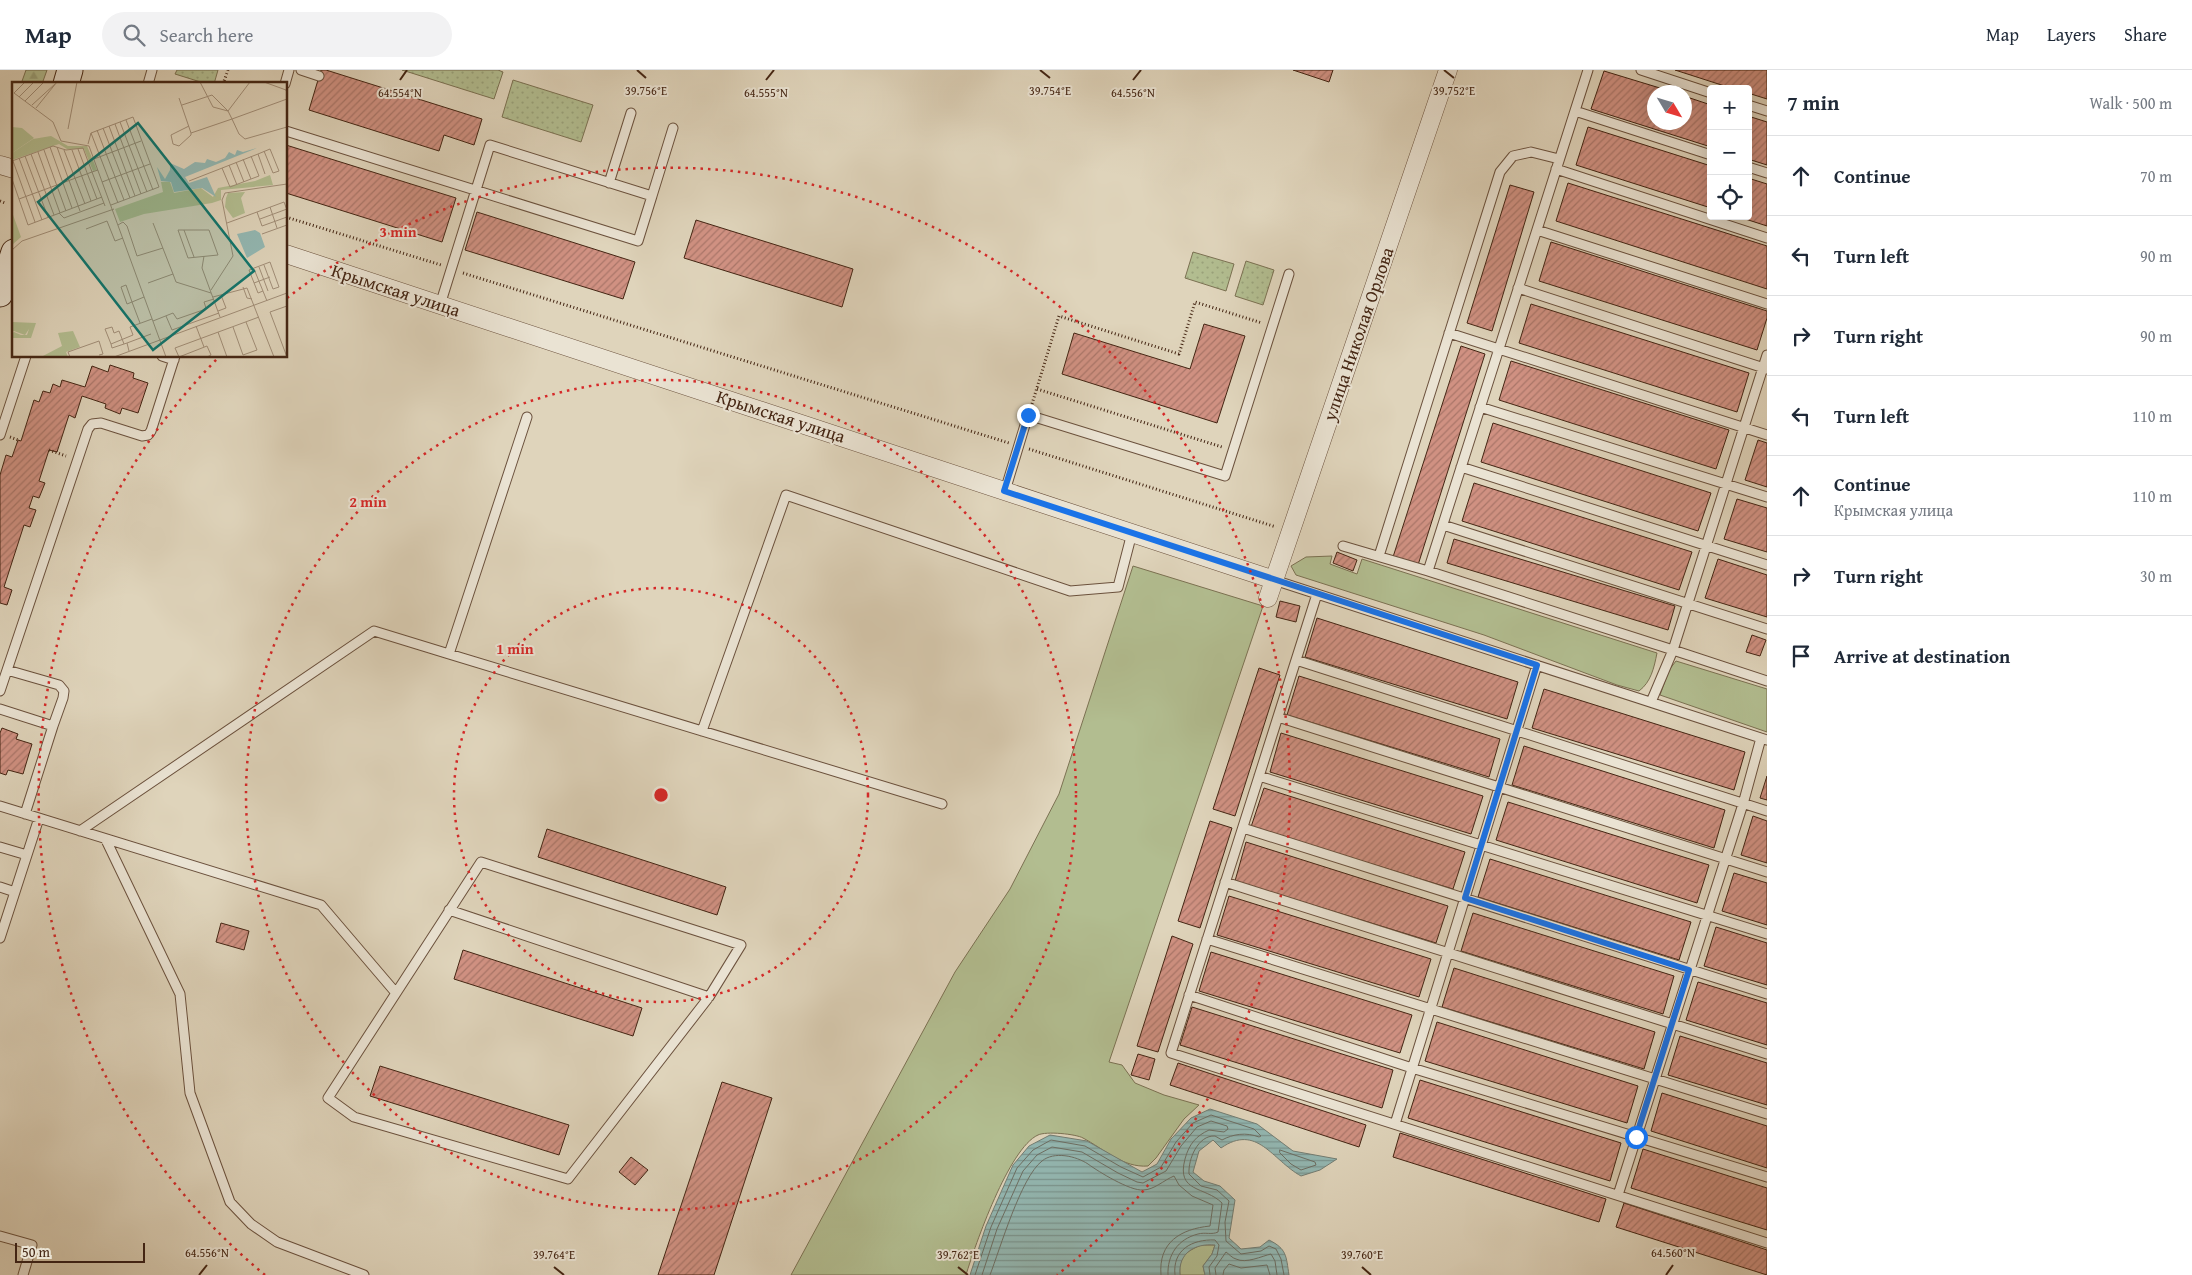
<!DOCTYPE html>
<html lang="en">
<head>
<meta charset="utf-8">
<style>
  :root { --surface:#fff; --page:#f2f2f3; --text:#1f2937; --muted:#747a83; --line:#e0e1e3 }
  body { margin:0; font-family:"Gentium Book Plus",serif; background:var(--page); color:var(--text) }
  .controls { position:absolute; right:15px; top:15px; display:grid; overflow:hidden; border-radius:5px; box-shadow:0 5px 20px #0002 }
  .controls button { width:45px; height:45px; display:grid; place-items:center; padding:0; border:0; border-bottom:1px solid var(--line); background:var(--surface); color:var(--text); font:25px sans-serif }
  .compass { position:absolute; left:1647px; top:15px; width:45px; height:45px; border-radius:50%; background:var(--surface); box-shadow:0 5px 20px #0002; rotate:128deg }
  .scale { position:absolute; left:15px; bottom:12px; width:130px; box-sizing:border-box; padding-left:5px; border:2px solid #442513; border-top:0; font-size:14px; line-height:18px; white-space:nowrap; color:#442513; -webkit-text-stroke:4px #eae3d3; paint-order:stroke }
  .stop { position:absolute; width:15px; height:15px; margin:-11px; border:4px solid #1a73e8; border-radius:50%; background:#fff }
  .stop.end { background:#1a73e8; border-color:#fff; box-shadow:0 1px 5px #0008 }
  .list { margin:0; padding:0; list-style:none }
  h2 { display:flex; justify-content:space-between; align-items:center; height:65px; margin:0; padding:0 20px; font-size:21px }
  h2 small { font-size:16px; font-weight:400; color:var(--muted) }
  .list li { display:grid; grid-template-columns:32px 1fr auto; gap:15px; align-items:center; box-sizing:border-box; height:80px; padding:0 20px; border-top:1px solid var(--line) }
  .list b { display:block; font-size:19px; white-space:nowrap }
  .list p { margin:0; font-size:16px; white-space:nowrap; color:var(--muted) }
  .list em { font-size:16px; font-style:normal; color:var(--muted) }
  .icon { flex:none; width:28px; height:28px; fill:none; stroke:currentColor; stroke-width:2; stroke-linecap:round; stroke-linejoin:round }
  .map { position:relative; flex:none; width:1767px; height:1205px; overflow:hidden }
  header { display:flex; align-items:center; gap:30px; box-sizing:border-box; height:70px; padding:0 25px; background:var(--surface); border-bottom:1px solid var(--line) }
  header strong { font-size:24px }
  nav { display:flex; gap:28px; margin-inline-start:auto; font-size:18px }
  .search { width:350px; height:45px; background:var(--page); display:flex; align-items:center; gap:12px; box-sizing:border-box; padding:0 18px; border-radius:28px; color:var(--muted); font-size:19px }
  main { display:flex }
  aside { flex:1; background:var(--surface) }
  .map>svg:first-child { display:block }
</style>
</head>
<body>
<header>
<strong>Map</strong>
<div class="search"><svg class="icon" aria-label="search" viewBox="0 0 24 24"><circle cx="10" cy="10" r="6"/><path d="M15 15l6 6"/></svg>Search here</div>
<nav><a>Map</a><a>Layers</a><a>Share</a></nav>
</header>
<main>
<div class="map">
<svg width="1767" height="1205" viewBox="0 0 1767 1205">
  <defs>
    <pattern id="forest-firs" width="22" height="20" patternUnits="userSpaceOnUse" patternTransform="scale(1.25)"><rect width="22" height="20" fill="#b2bd90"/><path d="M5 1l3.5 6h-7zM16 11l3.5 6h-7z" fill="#9aa27b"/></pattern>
    <pattern id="park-dots" width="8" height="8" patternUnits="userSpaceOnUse" patternTransform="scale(1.25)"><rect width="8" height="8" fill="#b2bd90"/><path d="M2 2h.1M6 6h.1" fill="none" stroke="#9aa27b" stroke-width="1.8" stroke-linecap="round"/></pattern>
    <pattern id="water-rules" width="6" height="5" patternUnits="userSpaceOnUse" patternTransform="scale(1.25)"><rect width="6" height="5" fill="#93b8b3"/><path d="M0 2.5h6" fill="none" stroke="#7a9590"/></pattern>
    <pattern id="building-hatch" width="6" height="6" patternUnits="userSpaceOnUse" patternTransform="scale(1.25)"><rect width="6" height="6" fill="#d09182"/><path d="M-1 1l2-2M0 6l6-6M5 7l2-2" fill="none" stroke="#aa7669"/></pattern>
  </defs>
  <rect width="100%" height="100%" fill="#dfd4bb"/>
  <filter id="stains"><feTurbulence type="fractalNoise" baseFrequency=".004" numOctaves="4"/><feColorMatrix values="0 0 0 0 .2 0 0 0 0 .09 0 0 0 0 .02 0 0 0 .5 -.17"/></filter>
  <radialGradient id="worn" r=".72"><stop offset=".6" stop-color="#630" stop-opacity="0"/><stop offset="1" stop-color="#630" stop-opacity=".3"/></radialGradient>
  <path fill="#b2bd90" stroke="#7b7152" d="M1332 486 1330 494 1357 504 1362 489 1657 583C1654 598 1651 612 1639 621L1617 615 1484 565 1296 505 1291 496 1306 487Z
    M1133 496 1263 536 1109 992 1122 995 1135 1013 1164 1025 1199 1035 1184 1049 1156 1088 1148 1096C1123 1098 1104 1079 1083 1068 1076 1064 1046 1061 1038 1065 1009 1078 975 1175 966 1205H791L955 902 1010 819 1059 724Z
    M1676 591 1767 619V662L1660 625 1669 600Z
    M1201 1175H1215L1212 1184 1203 1196 1205 1205H1180C1178 1186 1186 1182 1201 1175Z"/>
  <path fill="url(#forest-firs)" stroke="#7b7152" d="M26 0H47L42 14H21Z"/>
  <path fill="url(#park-dots)" stroke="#7b7152" d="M177 0H218L214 14H207L175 4Z
    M402 0H498L503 2 494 29Z
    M513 10 593 35 581 72 502 47Z
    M1193 182 1234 194 1226 221 1185 208Z
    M1246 191 1274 200 1263 235 1235 226Z"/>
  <path fill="url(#water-rules)" stroke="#737d73" d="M1210 1039 1257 1054 1293 1081 1337 1089 1320 1100 1301 1106C1272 1090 1257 1053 1221 1078L1213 1070 1199 1081 1193 1102 1204 1111 1220 1116 1235 1130 1229 1168 1241 1179 1260 1177 1269 1170C1287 1179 1286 1186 1289 1205H1205L1203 1196 1212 1184 1215 1175C1195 1173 1178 1183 1180 1205H970L986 1156 1013 1095 1029 1076 1050 1065 1087 1071 1142 1102 1157 1094 1171 1069 1191 1048Z"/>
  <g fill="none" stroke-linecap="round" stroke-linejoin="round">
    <path stroke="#6c6e63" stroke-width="1" d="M1280 1080 1315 1092 1316 1095 1301 1100 1291 1094 1280 1083Z
      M975 1205 991 1157 1017 1098 1033 1080 1051 1070 1085 1076 1121 1097 1143 1107 1161 1097 1176 1072 1193 1053 1211 1045 1254 1059 1261 1066 1259 1067C1246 1062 1233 1064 1222 1070L1215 1066C1198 1065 1188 1089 1189 1104L1201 1116 1217 1120 1229 1131 1225 1152 1226 1171 1241 1184 1261 1181 1269 1176 1276 1179 1281 1189 1284 1205
      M982 1205 997 1159 1023 1101 1037 1085 1052 1077 1082 1082 1118 1103 1137 1112 1143 1113 1166 1101 1181 1076 1197 1057 1211 1051 1227 1056 1228 1059 1224 1062 1209 1060C1196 1066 1189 1074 1185 1089 1176 1123 1205 1116 1222 1133L1218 1162C1212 1165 1205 1162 1198 1164 1178 1169 1167 1185 1168 1205
      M990 1205C1000 1179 1021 1107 1042 1091 1054 1081 1076 1086 1088 1094 1099 1102 1130 1121 1143 1120 1154 1120 1164 1110 1174 1106L1179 1115 1192 1126 1213 1135 1210 1156C1181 1159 1158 1172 1161 1205
      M1175 1205C1172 1180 1192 1169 1215 1170L1219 1175 1217 1186 1209 1197 1210 1205
      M1216 1205 1215 1198 1226 1182C1229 1184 1232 1188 1236 1189 1246 1194 1262 1186 1271 1184L1275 1191 1277 1205
      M1223 1205 1224 1200 1229 1194 1241 1198 1267 1195 1270 1205"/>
  </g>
  <path fill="url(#building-hatch)" stroke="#442513" d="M321 0H326L482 49 474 75 444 65 439 81 309 40Z
    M1293 0H1333L1329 12Z
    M1675 0H1767V29L1748 23V19H1734Z
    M1604 1 1673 22H1654V52H1684V26L1711 35V77L1591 39Z
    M1748 46 1767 52V95L1748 89Z
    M1588 57 1711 96V138L1576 95Z
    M286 75 456 128 442 172 286 123Z
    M1748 108 1767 114V156L1736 146H1748Z
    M1568 113 1767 176V219L1556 151Z
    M1510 115 1534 122 1492 261 1467 253Z
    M477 142 635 192 623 229 465 180Z
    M696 150 853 199 842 237 684 188Z
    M1551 172 1767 241V248L1757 280 1539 211Z
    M1531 234 1749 303 1737 342 1519 273Z
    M1204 254 1245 266 1217 353 1062 304 1074 263 1190 299Z
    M1461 276 1485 284 1418 495 1393 487Z
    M1511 291 1729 360 1716 399 1499 330Z
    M110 295 134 303 133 308 148 313 138 343 122 338 120 344 105 338 106 334 82 326 75 348 69 345 57 382 49 380 39 411 45 413 39 428 33 426 29 438 36 440 30 457 24 455 4 517 12 520 7 535 0 533V405L6 385 12 387 18 370 21 371 34 330 39 332 43 321 50 323 53 314 60 317 62 310 85 317 92 296 108 302Z
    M1493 353 1711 423 1698 461 1481 392Z
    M1758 370 1767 373V417L1745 410Z
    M1474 413 1692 482 1679 520 1462 451Z
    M1737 429 1767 438V482L1724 469Z
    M1454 469 1675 536 1668 560 1447 493Z
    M1337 482 1357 490 1353 501 1333 493Z
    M1718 489 1767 505V547L1705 528Z
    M1280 531 1300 536 1296 552 1276 547Z
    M1317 548 1518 612 1507 649 1305 587Z
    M1752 565 1766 570 1760 586 1746 582Z
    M1259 598 1280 605 1235 746 1213 739Z
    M1299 606 1500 669 1489 707 1287 645Z
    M1544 619 1745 682 1734 720 1532 658Z
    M2 658 18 664 16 669 32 674 23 704 8 700 6 705 0 703V663Z
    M1281 663 1483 726 1471 764 1270 702Z
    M1524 676 1725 740 1714 778 1512 715Z
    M1767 706V730L1760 728Z
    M1264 718 1465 782 1453 819 1251 757Z
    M1508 732 1709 795 1697 833 1496 770Z
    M1753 746 1767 751V793L1741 785Z
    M1210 751 1232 758 1200 858 1178 851Z
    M547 759 726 817 717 845 538 787Z
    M1246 772 1448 836 1436 873 1235 811Z
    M1490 789 1691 852 1679 890 1478 827Z
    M1734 803 1767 813V855L1722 841Z
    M1229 826 1431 889 1419 927 1217 865Z
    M1473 843 1674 906 1663 944 1461 881Z
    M221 853 249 861 244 880 216 872Z
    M1716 857 1767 873V915L1704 896Z
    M1172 866 1193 874 1158 982 1137 976Z
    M463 880 642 938 633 966 454 909Z
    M1211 882 1412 945 1400 983 1199 921Z
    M1454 898 1655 962 1644 999 1442 937Z
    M1698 912 1767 933V975L1686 950Z
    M1192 937 1393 1000 1382 1038 1180 975Z
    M1437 952 1638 1016 1627 1053 1425 991Z
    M1680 966 1767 993V1035L1668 1005Z
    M1138 984 1155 989 1149 1010 1131 1005Z
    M1178 993 1366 1055 1359 1077 1170 1015Z
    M380 996 569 1055 559 1085 370 1026Z
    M1420 1010 1621 1073 1610 1111 1408 1048Z
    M722 1012 772 1028 714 1205H658Z
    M1662 1023 1767 1056V1098L1651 1061Z
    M1400 1063 1606 1129 1599 1152 1393 1087Z
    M1643 1079 1767 1118V1160L1631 1118Z
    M631 1087 648 1100 635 1115 619 1102Z
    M1624 1133 1767 1180V1205L1616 1157Z"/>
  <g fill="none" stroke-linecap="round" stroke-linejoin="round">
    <g stroke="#6b513d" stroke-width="11">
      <path id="lane" d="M301 0 319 6
        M1641 0 1711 23
        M148 14 152 0
        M285 14 289 0
        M1748 35 1767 41
        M1575 41 1711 85
        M286 61 638 171 652 126 490 75 440 235
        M1748 97 1767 103
        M1556 99 1767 168
        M609 113 631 43
        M652 126 673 58
        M1537 160 1767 234
        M1518 218 1767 299
        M1449 263 1767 365
        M162 286 174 290
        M1480 337 1767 427
        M527 347 449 584 942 734
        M0 365 26 286
        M1461 397 1767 495
        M1005 421 1028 345 1225 406 1289 204
        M1443 455 1767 559
        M1343 476 1428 501 1673 580 1767 285
        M1379 486 1500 102 1513 86 1531 82 1559 89
        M1428 501 1588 0
        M1274 510 1767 670
        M1317 524 1171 983 1767 1173
        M1296 590 1767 741
        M7 600 59 615 64 621 63 628 53 656
        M0 621 88 359 92 354 101 353 142 366 148 365 151 361 175 286
        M1651 632 1673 580 1767 611
        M0 639 53 656 25 744
        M1278 647 1767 802
        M702 661 786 425 1070 521 1118 517 1132 463
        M1259 706 1767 864
        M0 736 321 835 396 923
        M1243 758 1767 924
        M80 761 374 561 449 584
        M106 770 180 924 190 1023 230 1132 251 1154 277 1172 364 1205
        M0 777 27 785
        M481 792 741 875 709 927 568 1109 354 1047 328 1028Z
        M1225 812 1767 984
        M0 817 15 822
        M449 840 709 927
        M0 868 39 748
        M1207 869 1767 1044
        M1189 925 1412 998 1767 1107
        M1395 1054 1537 595
        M1618 1125 1743 734 1761 668
        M0 1166 32 1175 23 1205"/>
    </g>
    <g stroke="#6b513d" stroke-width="19">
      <path id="street" d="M0 95 14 99
        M286 184 1274 510
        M1268 528 1448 0"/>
    </g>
    <g stroke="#442513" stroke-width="27">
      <path id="secondary" d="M66 14 70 0
        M0 224 14 182"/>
    </g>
    <path stroke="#442513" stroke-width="3" stroke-dasharray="1 2.5" stroke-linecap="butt" d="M223 14 228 0
      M0 131 5 133
      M286 147 441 195
      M463 203 1009 373
      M1037 319 1222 377
      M1032 334 1059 246 1179 284 1195 232 1262 253
      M10 367 18 370
      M1029 379 1276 457
      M49 380 66 386"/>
    <use href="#lane" stroke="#eae3d3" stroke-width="9"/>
    <use href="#street" stroke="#eae3d3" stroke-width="18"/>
    <use href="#secondary" stroke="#eae3d3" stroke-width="25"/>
  </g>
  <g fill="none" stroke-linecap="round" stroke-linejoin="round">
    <path stroke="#1a73e8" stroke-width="6" d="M1028 345 1004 421 1537 595 1465 828 1689 900 1636 1067"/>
  </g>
  <path fill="none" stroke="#442513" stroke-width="2" d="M637 0 646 8M1040 0 1050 8M1444 0 1454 8M400 10 407 0M766 10 774 0M1133 10 1141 0M554 1197 564 1205M958 1197 968 1205M1362 1197 1371 1205M199 1205 207 1195M1666 1205 1673 1195"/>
  <g fill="none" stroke="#d62828" stroke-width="2.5" stroke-dasharray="2.5 5">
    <circle cx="661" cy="725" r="207"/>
    <circle cx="661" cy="725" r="415"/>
    <path d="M265 1205A622 622 0 0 1 217 289M287 228A622 622 0 0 1 1057 1205"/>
  </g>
  <g text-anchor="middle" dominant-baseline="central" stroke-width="4" stroke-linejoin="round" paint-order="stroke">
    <g font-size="18" fill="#442513" stroke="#eae3d3">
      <text transform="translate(396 220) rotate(18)">Крымская улица</text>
      <text transform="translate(1358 264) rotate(-71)">улица Николая Орлова</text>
      <text transform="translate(781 346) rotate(18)">Крымская улица</text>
    </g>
  </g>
  <g transform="translate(12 12)">
    <rect width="275" height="275" fill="#dfd4bb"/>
    <path d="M39 54 56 64H75L85 88 81 89 72 67H55L47 62 0 78V71L21 57ZM258 93 261 103 209 108V118L200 121 132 132 108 140 103 127 151 110 149 100H158L162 111 189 106 201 115 206 106 243 99ZM61 249 68 265 54 270 56 275H29L50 264 46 251Z" fill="#b2bd90"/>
    <path d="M0 45 10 46 22 56 0 71ZM233 110 229 116 233 131 221 136 213 125 214 116 216 111ZM0 130 9 155 0 163ZM0 240 24 241 19 256H0V251L2 250 9 253H15L17 247 13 253 2 249 0 250Z" fill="#b2bd90"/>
    <path d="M245 66 173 95 177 101 195 95 204 115 190 106 162 110 159 100 149 99 145 85 153 97 158 88V81L172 87 183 80 193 81 195 77 204 80 213 76 217 70 223 73 225 68 231 70ZM243 148 248 151 253 165 235 176 225 152Z" fill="#93b8b3"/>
    <path fill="none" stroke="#a18e78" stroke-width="1" d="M13 0 2 11 41 40 49 59 77 64 154 275M188 0 201 25 216 29 238 0M252 0 274 8 275 11M7 15 22 0M167 16 179 51V53L167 64 161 62 159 53 177 44M13 19 32 0M20 23 43 2M170 23 200 13 216 29 220 37 275 17M24 26 45 0M114 38 141 108M108 40 135 110M103 42 129 112M97 44 123 114M91 46 118 116M56 47 65 0M85 48 112 118M79 51 106 121M179 51 220 37 227 52 233 57 275 45M76 62 79 51 121 35 147 105 99 123M38 65 60 126M45 65 68 129M66 67 85 117M32 68 54 129M52 68 73 122M60 68 79 119M26 70 48 131M19 72 42 133M246 72 253 92M13 74 36 135M7 76 30 138M82 77 129 59M231 77 239 97 247 94 239 74M0 79 41 64 54 68 71 66 80 90 86 88M1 79 23 140M224 80 232 100M217 83 225 103M210 86 218 105 239 97M0 97 16 143 90 115M177 99 246 72 258 67 267 89 261 91 252 69M90 100 138 82M7 117 80 90 93 124M258 125 265 146M275 128 272 120 245 130 250 144 275 135M47 131 52 136 92 121M248 137 275 127M215 141 245 130M106 143 111 140 115 144 125 174 151 166M74 147 95 139 103 159 111 156M166 148H197L206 173 176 176ZM172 148 182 175M250 152 275 143M0 168 10 159 102 127M192 174 190 186 208 235M247 185 256 209M242 187 255 219M161 192 164 200 199 211M136 201 161 192 141 141M242 201 258 195M231 205 235 216 240 217M199 208 221 174 210 118 213 111 275 102M251 209 246 211 237 188 258 180 267 205 261 207 252 183M201 215 235 206 262 275M275 224 258 230 275 275M206 229 214 226 209 213M154 234 160 248 207 231M141 239 161 231 165 237 191 228 194 226 192 220 202 217M128 241 120 220 114 203 109 205 115 222 120 220 132 215M184 244 192 265M221 245 231 273 245 268 234 240M206 250 215 275M115 261 139 252M99 262 93 247 100 245 102 251 107 249 112 262M117 269 115 261 100 266 99 262 121 253 118 245 140 237M58 275 56 270 87 259 91 272 87 273M102 275 275 211M167 275 163 266 247 235M167 275 195 264 199 273 195 275"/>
    <path fill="#0f766e" fill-opacity="0.15" stroke="#0f766e" stroke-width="2.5" d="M126 41 242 189 141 268 26 120Z"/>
    <rect width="275" height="275" fill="none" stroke="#442513" stroke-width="2.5"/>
  </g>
  <g font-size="12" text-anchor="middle" fill="#442513" stroke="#eae3d3" stroke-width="4" stroke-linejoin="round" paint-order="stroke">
    <text x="646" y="25">39.756°E</text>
    <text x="1050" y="25">39.754°E</text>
    <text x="1454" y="25">39.752°E</text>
    <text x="400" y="27">64.554°N</text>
    <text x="766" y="27">64.555°N</text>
    <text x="1133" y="27">64.556°N</text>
    <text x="207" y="1187">64.556°N</text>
    <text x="1673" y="1187">64.560°N</text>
    <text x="554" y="1189">39.764°E</text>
    <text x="958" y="1189">39.762°E</text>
    <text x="1362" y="1189">39.760°E</text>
  </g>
  <circle cx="661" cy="725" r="8" fill="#d62828" stroke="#eae3d3" stroke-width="2.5"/>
  <g font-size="15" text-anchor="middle" font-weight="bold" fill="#d62828" stroke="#eae3d3" stroke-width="4" stroke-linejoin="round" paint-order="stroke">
    <text x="398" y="167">3 min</text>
    <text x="368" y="437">2 min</text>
    <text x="515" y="584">1 min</text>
  </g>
  <rect width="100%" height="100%" filter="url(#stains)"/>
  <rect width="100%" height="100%" fill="url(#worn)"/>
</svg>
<div class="controls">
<button>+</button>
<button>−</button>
<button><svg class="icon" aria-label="locate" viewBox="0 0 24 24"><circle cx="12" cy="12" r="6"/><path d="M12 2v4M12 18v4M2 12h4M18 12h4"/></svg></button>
</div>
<svg class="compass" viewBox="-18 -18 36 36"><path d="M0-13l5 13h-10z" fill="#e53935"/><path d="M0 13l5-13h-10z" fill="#747a83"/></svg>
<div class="scale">50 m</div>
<div class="stop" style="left:1636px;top:1067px"></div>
<div class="stop end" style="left:1028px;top:345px"></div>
</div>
<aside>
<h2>7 min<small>Walk · 500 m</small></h2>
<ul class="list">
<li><svg class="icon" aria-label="ahead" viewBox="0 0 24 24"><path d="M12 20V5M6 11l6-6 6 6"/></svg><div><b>Continue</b></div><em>70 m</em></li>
<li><svg class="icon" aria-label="left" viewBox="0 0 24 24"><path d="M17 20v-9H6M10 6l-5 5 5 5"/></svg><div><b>Turn left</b></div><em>90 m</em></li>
<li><svg class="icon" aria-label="right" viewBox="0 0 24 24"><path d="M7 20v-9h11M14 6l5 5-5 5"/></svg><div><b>Turn right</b></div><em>90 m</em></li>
<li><svg class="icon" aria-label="left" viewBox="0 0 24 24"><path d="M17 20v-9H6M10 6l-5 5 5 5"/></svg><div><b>Turn left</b></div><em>110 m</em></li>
<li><svg class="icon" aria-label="ahead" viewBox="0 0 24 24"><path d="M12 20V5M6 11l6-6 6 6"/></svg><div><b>Continue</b><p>Крымская улица</p></div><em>110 m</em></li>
<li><svg class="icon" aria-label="right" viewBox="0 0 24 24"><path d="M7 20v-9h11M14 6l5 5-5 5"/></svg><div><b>Turn right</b></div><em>30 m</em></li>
<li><svg class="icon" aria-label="arrive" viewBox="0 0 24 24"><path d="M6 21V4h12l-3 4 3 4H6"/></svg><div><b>Arrive at destination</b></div></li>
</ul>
</aside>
</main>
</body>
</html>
